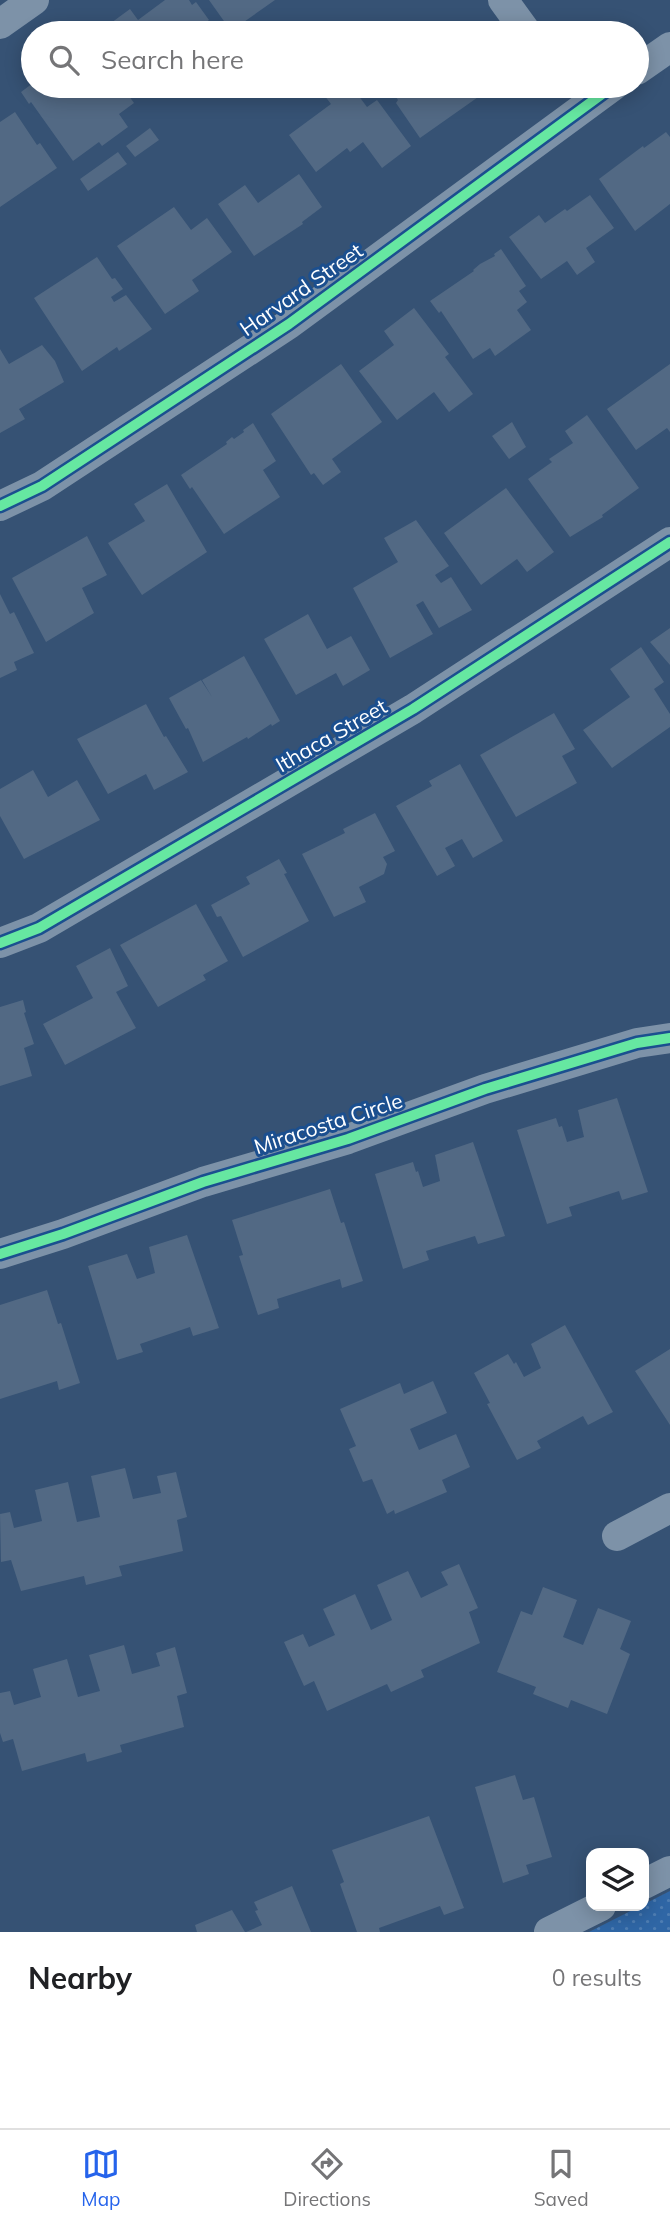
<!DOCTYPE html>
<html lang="en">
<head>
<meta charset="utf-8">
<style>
  :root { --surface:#fff; --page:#f2f2f2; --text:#202124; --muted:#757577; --line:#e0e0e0; --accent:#2563eb }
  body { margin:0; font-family:Mulish,sans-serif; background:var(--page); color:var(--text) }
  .controls { position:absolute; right:21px; bottom:21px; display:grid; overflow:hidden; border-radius:14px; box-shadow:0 4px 18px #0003 }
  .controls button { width:63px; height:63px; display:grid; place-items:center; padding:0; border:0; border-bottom:2px solid var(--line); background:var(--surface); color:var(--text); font:35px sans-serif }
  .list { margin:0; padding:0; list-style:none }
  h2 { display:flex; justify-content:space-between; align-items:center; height:91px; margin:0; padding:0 28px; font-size:30px }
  h2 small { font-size:23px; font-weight:400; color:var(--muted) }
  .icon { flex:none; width:38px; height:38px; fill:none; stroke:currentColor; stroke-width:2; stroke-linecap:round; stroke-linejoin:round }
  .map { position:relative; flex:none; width:670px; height:1932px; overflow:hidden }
  .search { position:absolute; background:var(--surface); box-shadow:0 4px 18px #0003; left:21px; right:21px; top:21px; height:77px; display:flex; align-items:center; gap:18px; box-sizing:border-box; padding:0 24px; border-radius:38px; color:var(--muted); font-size:26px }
  .sheet { height:196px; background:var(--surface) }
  nav { display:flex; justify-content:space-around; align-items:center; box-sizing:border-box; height:98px; border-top:2px solid var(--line); background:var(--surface); font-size:19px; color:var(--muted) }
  nav a { display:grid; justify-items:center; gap:4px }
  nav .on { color:var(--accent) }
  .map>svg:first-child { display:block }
</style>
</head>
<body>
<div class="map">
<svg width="670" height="1932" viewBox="0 0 670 1932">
  <defs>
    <pattern id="grass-dots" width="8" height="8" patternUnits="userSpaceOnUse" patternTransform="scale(1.75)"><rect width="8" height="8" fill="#2f66a5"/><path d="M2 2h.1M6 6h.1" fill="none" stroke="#4e7db2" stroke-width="1.8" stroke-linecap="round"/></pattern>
  </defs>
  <rect width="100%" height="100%" fill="#365274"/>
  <path fill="url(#grass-dots)" d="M670 1891V1932H589Z"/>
  <path fill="#526984" d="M165 0H189L192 5 196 2 209 20 205 23 207 27 198 33H102L100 31 130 9 138 20Z
    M209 0H275L231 31Z
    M33 83V86H122L134 103 119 114 128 127 102 146 99 142 73 161 31 102 29 104 21 92Z
    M317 86H358L360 88 355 91 367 107 377 100 411 146 382 168 363 142 350 152 347 148 316 172 289 135 331 104Z
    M388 86H489L491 88 420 138 396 103 398 100Z
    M15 112 37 145 40 143 57 168 0 207V122Z
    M150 128 159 140 135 157 126 146Z
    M666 132 670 137V204L635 231 599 179 643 146 644 148Z
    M118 152 127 164 88 191 80 179Z
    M299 174 322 207 302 222 303 224 254 256 218 204 245 185 258 203Z
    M590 195 614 228 586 248 595 262 577 275 567 261 541 279 509 237 539 215 545 223 565 209 567 211Z
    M174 207 191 230 207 218 232 252 192 280 199 291 165 314 117 246Z
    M501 249 526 286 519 291 527 302 517 310 531 330 495 356 490 348 473 359 441 311 439 313 430 301 474 271 473 270 480 264 495 256 494 254Z
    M97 257 112 279 115 278 123 289 111 297 114 302 126 295 152 329 119 351 117 347 82 371 34 298Z
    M414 308 449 354 445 357 473 394 449 412 434 392 397 420 359 371 394 345 384 331Z
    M42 345 55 361 64 382 19 409 25 419 0 433V349L9 364Z
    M341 364 382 422 332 459 341 472 323 485 314 473 311 475 271 414Z
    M670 364V432L667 428 636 450 607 409Z
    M587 415 639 488 602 515 603 517 570 537 528 479 552 462 549 459 573 443 565 431Z
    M512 422 526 447 509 459 492 436Z
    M253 423 276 461 263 470 280 497 224 534 192 487 190 489 181 475 227 444 226 442 232 437 234 439 244 432 243 430Z
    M167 484 207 552 142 595 108 543 145 521 134 504Z
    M506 488 554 552 527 572 517 559 481 585 444 533Z
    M416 520 449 566 435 575 437 578 441 583 451 577 472 610 439 628 423 601 416 605 433 634 390 658 353 588 398 562 384 538Z
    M87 536 107 575 82 588 94 613 46 642 12 578Z
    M0 594 10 614 14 612 34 653 14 662 17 670 0 678Z
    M308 614 327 649 351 636 370 670 343 686 336 673 296 695 264 639Z
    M670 628V665L650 642Z
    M641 647 664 682 654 689 670 714V727L612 768 583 730 630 697 610 669Z
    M244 656 280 721 272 726 271 724 248 739 247 737 203 762 188 728 186 729 169 698 201 680 212 697 202 680Z
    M146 704 164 737 166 736 188 772 154 790 146 774 108 794 77 739Z
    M554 713 575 749 562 756 577 783 516 817 480 755Z
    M460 764 503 841 473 858 462 839 445 848 455 866 437 876 396 806 432 786 429 781Z
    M33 770 48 797 77 780 100 820 24 859 0 816V789Z
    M375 813 395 851 383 857 387 864 384 874 359 887 366 902 334 917 302 854 345 833 343 829Z
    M279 859 287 873 284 874 309 921 243 957 221 916 217 917 211 905 250 884 246 877Z
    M196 904 228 961 203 975 206 980 158 1007 120 945Z
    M110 948 128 986 116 992 136 1028 65 1065 43 1024 93 998 76 966Z
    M23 1000 26 1012 24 1013 34 1044 24 1048 32 1076 0 1086V1007Z
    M617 1098 648 1192 622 1200 619 1191 569 1207 572 1216 547 1224 517 1130 556 1118 559 1127 562 1126 567 1142 584 1137 578 1110Z
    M473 1142 505 1236 478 1244 475 1236 426 1251 429 1260 403 1269 375 1174 413 1162 416 1172 418 1171 423 1187 440 1181 435 1155Z
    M330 1189 341 1223 344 1222 363 1281 342 1288 340 1279 277 1299 279 1308 258 1315 239 1256 243 1255 232 1220Z
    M187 1235 219 1328 193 1336 190 1327 140 1344 143 1352 117 1360 88 1266 127 1254 137 1279 155 1273 149 1247Z
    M47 1290 58 1324 61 1323 80 1383 59 1390 57 1381 0 1399V1305Z
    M565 1325 613 1412 588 1425 583 1416 537 1441 541 1448 517 1460 487 1404 490 1403 474 1373 508 1354 514 1364 516 1362 524 1377 541 1368 531 1344Z
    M670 1349V1425L635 1371Z
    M433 1381 447 1413 410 1429 419 1450 456 1434 470 1467 442 1480 447 1492 395 1514 394 1510 387 1514 372 1479 363 1482 349 1449 356 1446 340 1409 400 1383 404 1394Z
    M125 1468 133 1499 161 1493 157 1476 176 1472 187 1517 177 1520 183 1551 119 1566 122 1576 86 1585 84 1576 21 1591 11 1560 1 1562 0 1514 10 1512 14 1528 42 1521 35 1490 68 1482 77 1522 100 1517 91 1476Z
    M459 1564 478 1608 469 1612 480 1643 421 1670 424 1677 391 1692 387 1684 327 1711 314 1681 304 1686 284 1642 303 1634 309 1647 335 1635 323 1609 355 1594 371 1630 392 1620 377 1585 408 1571 421 1598 448 1585 441 1572Z
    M543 1587 577 1600 563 1637 583 1645 598 1608 631 1621 620 1649 630 1654 607 1714 571 1700 568 1708 533 1694 536 1687 497 1672 521 1611 532 1615Z
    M124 1645 132 1674 160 1666 156 1653 175 1647 187 1693 177 1696 184 1727 120 1745 122 1752 87 1762 85 1753 22 1771 13 1739 3 1742 0 1733V1693L10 1691 14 1705 41 1697 33 1669 67 1659 78 1697 100 1691 89 1655Z
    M515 1775 523 1800 534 1797 552 1857 526 1865 529 1874 503 1883 475 1787Z
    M429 1816 464 1908 444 1915 440 1906 379 1928 380 1932H357L340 1884 344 1882 332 1850Z
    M292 1886 311 1932H246L262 1925 255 1911 258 1910 254 1902Z
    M232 1910 245 1932H197L195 1925Z"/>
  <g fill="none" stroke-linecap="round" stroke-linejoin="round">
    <path stroke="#7d92a8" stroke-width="30" d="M503 0 527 33
      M0 24 34 0
      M637 70 670 47
      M0 506 42 486 289 324 613 86
      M0 943 39 928 413 709 670 542
      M0 1254 63 1234 203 1182 348 1139 485 1089 637 1043 670 1038
      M617 1536 670 1508
      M644 1884 670 1871
      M549 1932 601 1906"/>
    <g stroke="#1b4f8f" stroke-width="15">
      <path id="cycleway" d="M0 506 42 486 289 324 613 86
        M0 943 39 928 413 709 670 542
        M0 1254 63 1234 203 1182 348 1139 485 1089 637 1043 670 1038"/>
    </g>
    <use href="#cycleway" stroke="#66e7a1" stroke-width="10"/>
  </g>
  <g text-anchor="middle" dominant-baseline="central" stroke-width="6" stroke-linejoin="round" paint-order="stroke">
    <g font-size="21" fill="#fff" stroke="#1b4f8f">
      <text transform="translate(301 289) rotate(-35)">Harvard Street</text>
      <text transform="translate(331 735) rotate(-30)">Ithaca Street</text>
      <text transform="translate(328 1123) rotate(-18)">Miracosta Circle</text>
    </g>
  </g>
</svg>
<div class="controls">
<button><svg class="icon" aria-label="layers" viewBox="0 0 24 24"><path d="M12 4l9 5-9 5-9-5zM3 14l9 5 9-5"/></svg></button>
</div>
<div class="search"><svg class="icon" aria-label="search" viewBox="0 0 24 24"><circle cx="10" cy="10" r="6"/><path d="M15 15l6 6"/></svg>Search here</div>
</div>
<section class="sheet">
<h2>Nearby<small>0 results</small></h2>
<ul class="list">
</ul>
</section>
<nav>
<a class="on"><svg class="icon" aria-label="map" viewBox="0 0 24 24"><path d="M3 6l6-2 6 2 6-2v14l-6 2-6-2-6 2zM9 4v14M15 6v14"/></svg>Map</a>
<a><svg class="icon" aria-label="directions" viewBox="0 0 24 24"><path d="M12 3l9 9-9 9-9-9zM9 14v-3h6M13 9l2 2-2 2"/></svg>Directions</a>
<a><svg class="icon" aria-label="saved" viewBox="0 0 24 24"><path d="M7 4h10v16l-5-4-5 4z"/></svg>Saved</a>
</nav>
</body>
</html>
